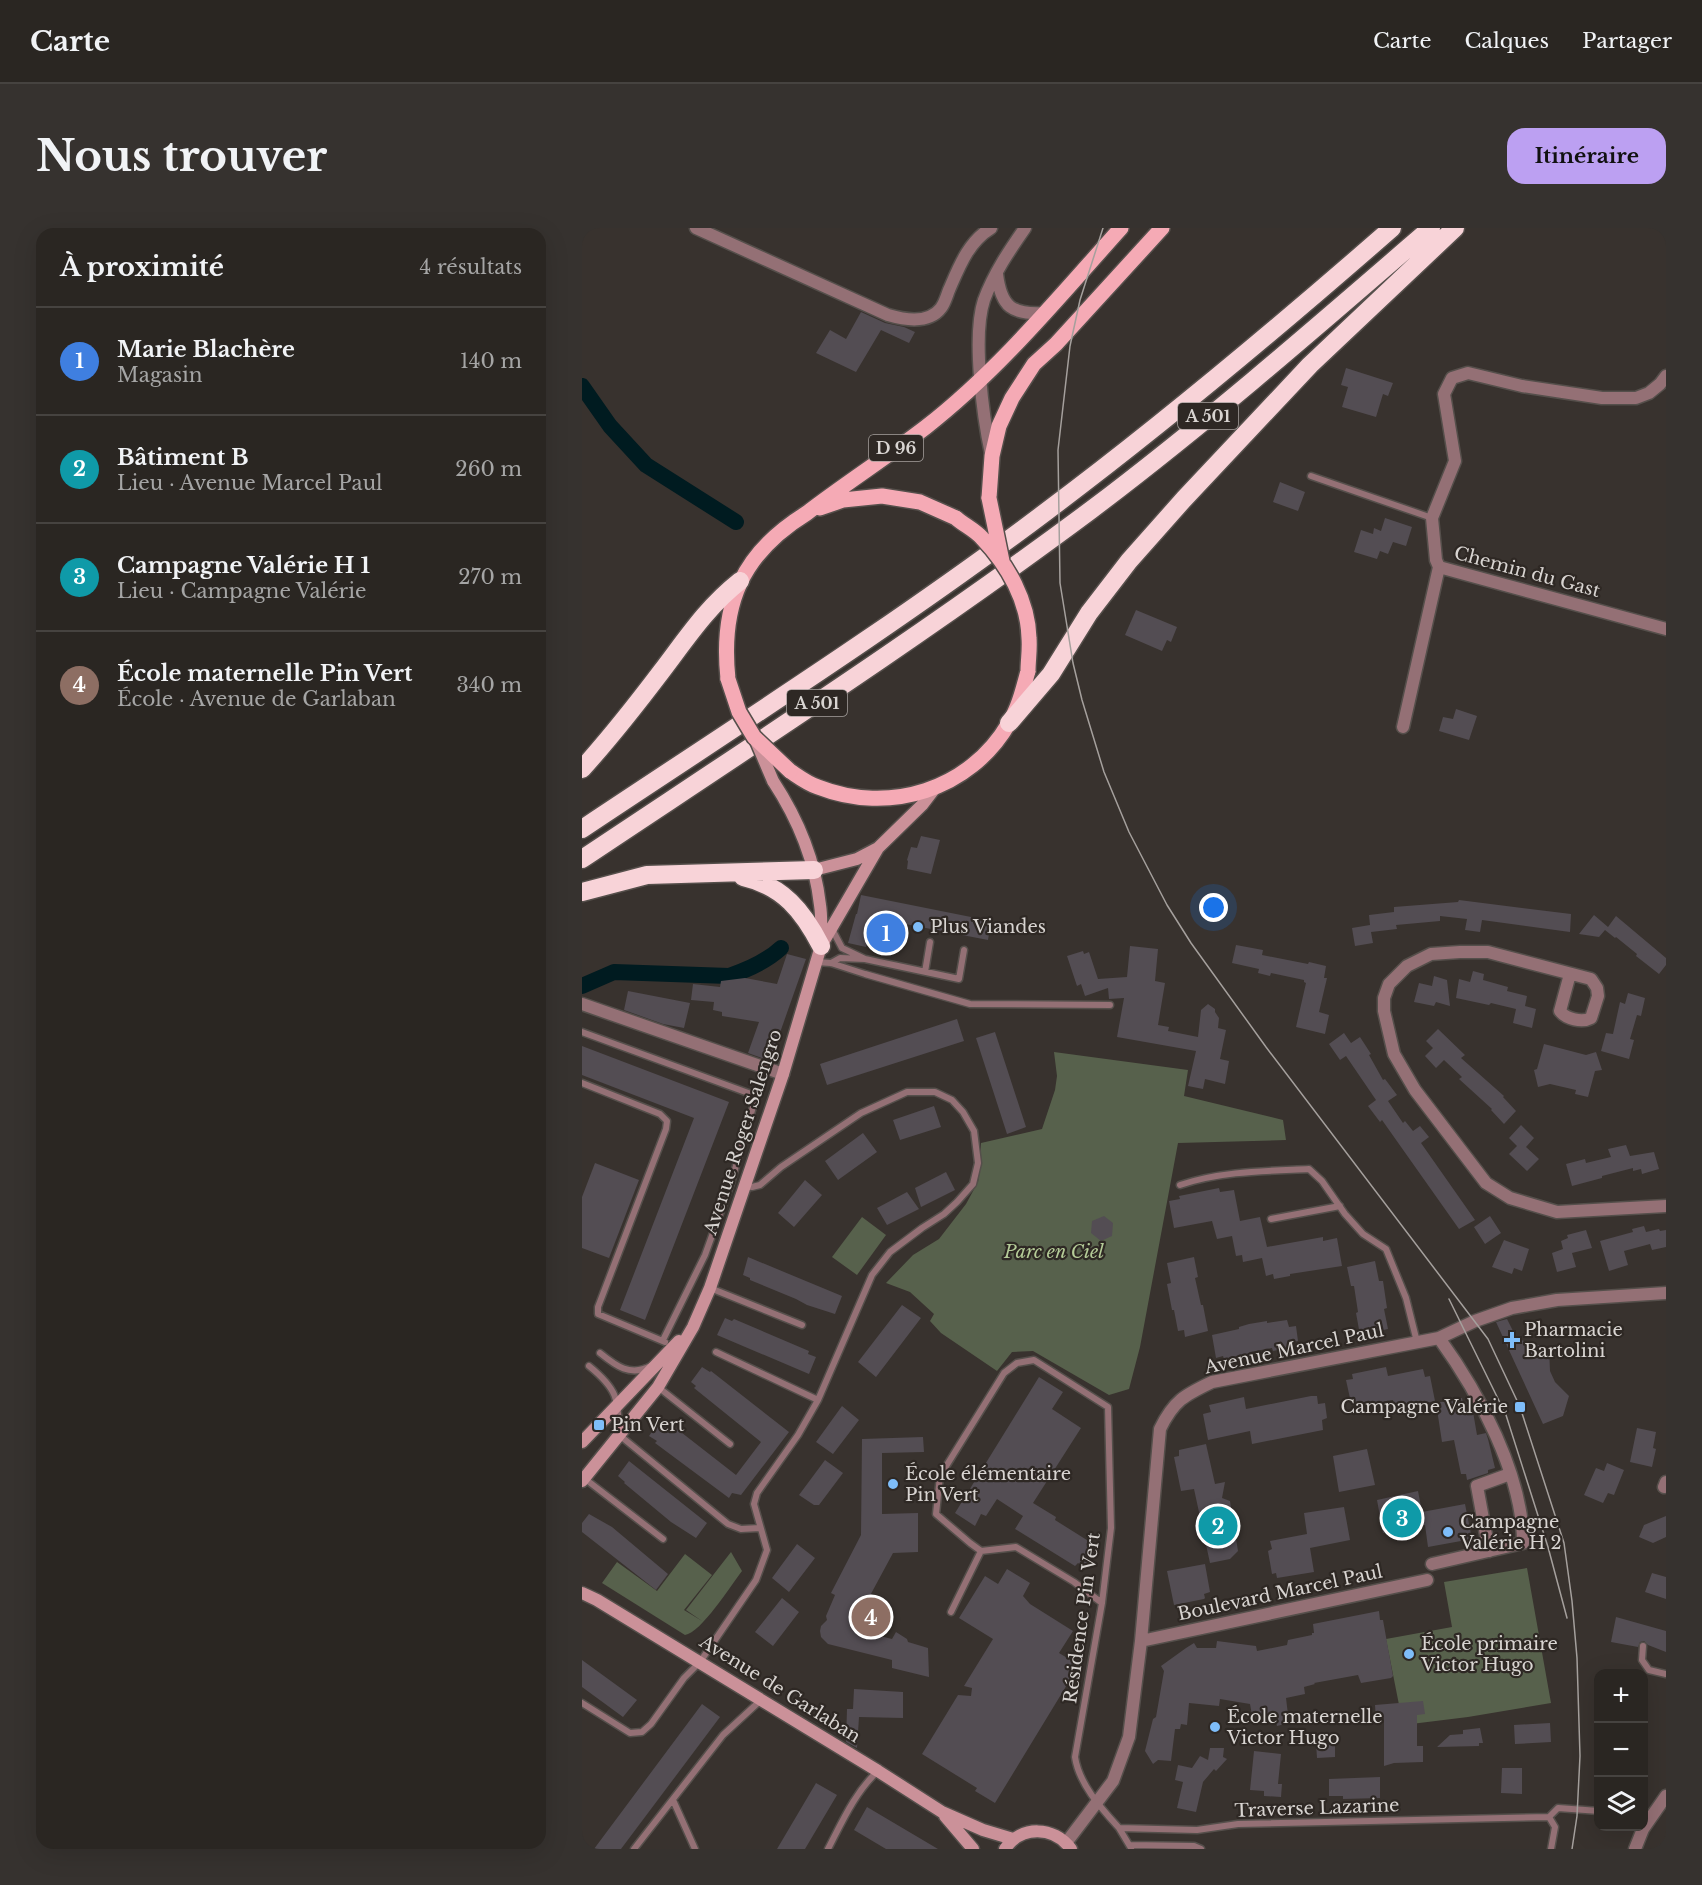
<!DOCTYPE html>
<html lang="fr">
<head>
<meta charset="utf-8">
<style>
  :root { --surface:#2a2622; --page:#36322f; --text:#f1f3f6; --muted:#a5a5a5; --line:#464340; --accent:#bca0f2 }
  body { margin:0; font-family:"Libre Baskerville",serif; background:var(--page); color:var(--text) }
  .controls { position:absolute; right:18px; bottom:18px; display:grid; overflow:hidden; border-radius:12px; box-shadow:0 6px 24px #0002 }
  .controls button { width:54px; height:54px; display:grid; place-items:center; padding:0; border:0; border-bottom:2px solid var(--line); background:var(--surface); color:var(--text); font:30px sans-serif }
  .you { position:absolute; left:632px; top:680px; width:21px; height:21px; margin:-15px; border:4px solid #fff; border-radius:50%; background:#1a73e8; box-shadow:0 0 0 9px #1a73e833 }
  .badge { display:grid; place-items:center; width:39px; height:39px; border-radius:50%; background:var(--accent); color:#fff; font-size:20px; font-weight:700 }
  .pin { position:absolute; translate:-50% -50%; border:3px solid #fff; box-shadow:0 2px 6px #0006 }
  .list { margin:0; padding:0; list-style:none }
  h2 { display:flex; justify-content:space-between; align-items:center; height:78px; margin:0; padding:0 24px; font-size:26px }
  h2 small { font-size:20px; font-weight:400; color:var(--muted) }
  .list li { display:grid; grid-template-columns:39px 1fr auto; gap:18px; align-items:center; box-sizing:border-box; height:108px; padding:0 24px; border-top:2px solid var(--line) }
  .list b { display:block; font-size:22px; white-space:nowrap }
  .list p { margin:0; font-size:20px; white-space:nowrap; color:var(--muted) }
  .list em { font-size:20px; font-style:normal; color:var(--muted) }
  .icon { flex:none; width:33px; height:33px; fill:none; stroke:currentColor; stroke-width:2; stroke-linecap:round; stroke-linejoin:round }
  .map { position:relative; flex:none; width:1084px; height:1621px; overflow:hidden; border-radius:18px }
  header { display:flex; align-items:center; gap:36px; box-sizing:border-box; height:84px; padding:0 30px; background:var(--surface); border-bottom:2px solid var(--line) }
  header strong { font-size:28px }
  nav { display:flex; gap:33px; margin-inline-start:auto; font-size:21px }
  .intro { display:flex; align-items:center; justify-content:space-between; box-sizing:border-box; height:144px; padding:0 36px }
  h1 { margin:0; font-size:42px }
  .button { padding:15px 27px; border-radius:18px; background:var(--accent); color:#111; font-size:21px; font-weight:700 }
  main { display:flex; gap:36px; padding:0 36px }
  aside { flex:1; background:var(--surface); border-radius:18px; box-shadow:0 6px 24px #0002 }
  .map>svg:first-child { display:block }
</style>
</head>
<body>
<header>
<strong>Carte</strong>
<nav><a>Carte</a><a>Calques</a><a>Partager</a></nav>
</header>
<div class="intro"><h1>Nous trouver</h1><a class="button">Itinéraire</a></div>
<main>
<aside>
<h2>À proximité<small>4 résultats</small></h2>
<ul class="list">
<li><span class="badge" style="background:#3f7fe0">1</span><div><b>Marie Blachère</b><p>Magasin</p></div><em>140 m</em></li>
<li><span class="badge" style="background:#0f9aa8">2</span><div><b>Bâtiment B</b><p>Lieu · Avenue Marcel Paul</p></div><em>260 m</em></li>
<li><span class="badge" style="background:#0f9aa8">3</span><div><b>Campagne Valérie H 1</b><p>Lieu · Campagne Valérie</p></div><em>270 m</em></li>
<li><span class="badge" style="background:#8d6e63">4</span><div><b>École maternelle Pin Vert</b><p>École · Avenue de Garlaban</p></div><em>340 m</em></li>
</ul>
</aside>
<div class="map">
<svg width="1084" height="1621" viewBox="0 0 1084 1621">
  <rect width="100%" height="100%" fill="#38322e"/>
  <path fill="#57614c" d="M472 824 606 842 602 868 701 892 704 912 596 915 558 1119 547 1161 527 1167 451 1123 430 1124 415 1143 359 1105 348 1093 352 1086 328 1064 304 1055 331 1027 357 1011 384 976 396 954 399 935V915L460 901 473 862 475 848Z
    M280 989 304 1007 275 1047 250 1029Z
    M149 1324 160 1343C149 1357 119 1405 103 1407L20 1355 35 1334 75 1363 103 1326 130 1347 102 1382 120 1393 104 1382Z
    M945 1340 969 1475 886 1489 821 1497 804 1411 870 1399 862 1354Z"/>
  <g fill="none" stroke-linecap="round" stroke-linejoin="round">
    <path stroke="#001b20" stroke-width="16" d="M0 158 28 198 64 237 154 294
      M0 758 32 744 147 748C165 742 185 733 199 720"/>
  </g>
  <path fill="#534d53" d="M279 84 303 95 322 99 333 104 327 115 299 102 274 144 234 125 248 102 264 111Z
    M764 140 811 155 806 168 801 166 794 189 760 179 766 159 759 157Z
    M698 254 723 264 716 283 691 274Z
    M803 290 830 299 824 318 811 314 806 326 798 323 795 331 772 324 779 302 791 306 792 300 799 303Z
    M554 382 595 399 589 414 585 412 580 423 543 407Z
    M874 481 895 488 887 512 857 503 861 489 871 491Z
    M339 608 358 612 349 646 325 641 326 633 325 632 329 619 335 620Z
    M279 667 409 693 406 712 318 695 316 708 289 702 284 719 266 715 274 686H275Z
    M877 672 989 686 988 704 900 692 898 704 883 702 885 691 858 688V693L814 697 815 701 789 704 791 715 773 718 770 700 788 697 787 687 812 684V679L876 674Z
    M1012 687 1026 699 1034 688 1084 730V737L1077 746 1054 728 1055 726 1034 709 1033 710 1023 702 1017 709 997 706Z
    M654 717 681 722 680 727 726 736 727 734 744 738 742 750H745L737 784 747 787 743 806 714 799 724 755 722 754V752L689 745 688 748 676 745 677 741 650 735Z
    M548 718 576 721 573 753 583 755 576 797 587 799 586 803 616 809 619 782 626 776 633 781V784L637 790 636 800 644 802 638 831 647 833 643 856 623 851 621 861 606 858 614 823 535 809 542 770 527 771 526 760 503 768 499 756 495 758 485 728 501 723 502 726 507 724 516 751 545 749Z
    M205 726 224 731 188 833 166 825 177 794 140 788V784L131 782 132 774 109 772 111 756 138 759 139 753 163 750 195 756Z
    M891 743 902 746 901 752 926 759 925 763 945 768 943 778 954 781 950 800 931 795 934 781 909 775 907 777 874 770 877 751 888 754Z
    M852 748 865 752 868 778 854 774 852 778 832 774 837 755 850 758Z
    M46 763 108 775 102 800 81 796 42 782Z
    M1046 765 1063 770 1059 788 1055 787 1048 811 1052 812 1047 831 1019 823 1024 805 1031 806 1038 774 1043 776Z
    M375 791 382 813 245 857 238 836Z
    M856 801 883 827 879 830 922 868 921 869 934 883 922 896 909 882 910 881 877 851 880 849 862 832 854 840 843 828 851 820 844 813Z
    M413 804 444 899 425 906 394 810Z
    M762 805 769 815 778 809 789 826 787 827 801 852 803 851 815 867 806 873 821 895 823 893 831 903 838 898 847 909 839 915 893 992 877 1001 800 892 798 894 786 878 794 872 764 828 758 832 747 816Z
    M962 816 1004 827 1014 824 1020 842 1013 843 1006 869 993 866 994 862 968 856 956 859 952 842 955 841Z
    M0 818 147 874 63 1092 38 1082 112 890 0 847Z
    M352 878 359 899 318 912 311 892Z
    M939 897 952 910 944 919 957 931 945 943 927 926 935 918 927 910Z
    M281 905 295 924 256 952 243 933Z
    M1044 917 1048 928 1072 924 1077 941 1060 946 1059 941 1051 943V940L1020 948V950L990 958 984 936 1003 931 1004 935 1029 929 1026 921Z
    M13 935 57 952 27 1030 0 1020V969Z
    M364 944 373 962 339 979 333 960Z
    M223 952 240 967 212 999 196 985Z
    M637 960 638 964 652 962 658 993 678 989 685 1019 741 1009V1013L755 1010 760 1038 708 1046V1048L692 1051 691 1046 684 1048 680 1030 661 1034 660 1027 654 1028 650 1008 635 1011 630 993 592 1000 587 973 598 971 597 968Z
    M325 964 337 981 305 997 295 980Z
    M522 988 531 995 530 1008 519 1013 509 1005 510 993Z
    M908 988 919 1005 903 1016 892 999Z
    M1062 998 1064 1004 1077 1001 1078 1003 1084 1002V1019L1070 1022 1068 1016 1042 1023 1046 1037 1027 1043 1018 1013 1051 1004 1050 1001Z
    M1004 1002 1010 1020 990 1025 994 1039 975 1044 970 1025 981 1021 979 1013 986 1010 985 1007Z
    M922 1012 947 1021 940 1043 932 1040 930 1046 910 1039Z
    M166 1029 260 1068 253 1086 225 1077 214 1071 168 1052V1050L161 1047Z
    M612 1029 616 1049 613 1050 619 1077H621L626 1103 603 1109 602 1102 596 1103 592 1082H590L585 1056 589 1055 585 1035Z
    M793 1033 797 1053H801L805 1080 802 1081 806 1101 778 1107 774 1085 776 1084 772 1058H769L765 1039Z
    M320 1077 339 1090 294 1149 276 1134Z
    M143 1090 150 1093 152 1091 227 1123 226 1126 234 1129 227 1146 135 1107Z
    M925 1091 935 1111 967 1120 968 1143 973 1154 987 1168 981 1188 961 1196 914 1094Z
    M705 1092 707 1099 714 1098 716 1113 710 1114 711 1119 691 1123 690 1120 668 1124 660 1130 643 1134 641 1128 634 1130 630 1107 657 1101V1099L667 1096 685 1093V1095Z
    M120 1139 128 1144 129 1143 207 1204 159 1267 150 1265 147 1270 73 1215 75 1213 67 1208 79 1191 85 1196 86 1194 154 1247 179 1214 112 1160 114 1158 109 1154Z
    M804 1139 806 1148 841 1141 843 1149 848 1148 853 1173 812 1182 811 1172 776 1178 775 1174 769 1175 764 1152 771 1151 770 1146Z
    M457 1149 481 1164 470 1181 499 1200 451 1275 474 1289 473 1292 516 1319 504 1340 496 1335 493 1338 433 1301 441 1288 415 1271 404 1288 399 1286 393 1298 373 1285Z
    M729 1168H735L736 1176 743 1175 745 1190 740 1192 741 1202 670 1216 668 1203 626 1212 621 1186 629 1184 627 1177 662 1169 664 1181Z
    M880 1170 881 1175 888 1174 890 1178 895 1207 904 1205 906 1211 913 1240 906 1242V1245L885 1252 884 1246H879L872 1212 860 1214 854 1175Z
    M260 1178 277 1192 251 1226 234 1214Z
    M1055 1200 1074 1204 1071 1220 1074 1221 1070 1239 1048 1234Z
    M341 1209 342 1224 300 1225V1286L336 1285V1324L311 1325 270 1401 310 1411 314 1404 325 1411 326 1414 346 1420 347 1449 310 1440V1432L246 1416 239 1409 238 1403 239 1398 245 1392 244 1388 253 1367 249 1365 279 1307 280 1211Z
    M624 1216 633 1256 643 1254 640 1270 648 1273 656 1323 648 1331 628 1335 612 1261 599 1263 592 1229 597 1228V1222Z
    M785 1221 793 1257 757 1264 751 1228Z
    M243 1232 261 1245 237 1277H232L217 1267Z
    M47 1233 125 1295 114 1310 89 1294 42 1255 43 1254 36 1248Z
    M1025 1235 1042 1242 1032 1267 1026 1265 1021 1275 1002 1267 1014 1240 1022 1243Z
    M836 1263 840 1284 883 1276 890 1311 846 1319 843 1297 801 1305 795 1272Z
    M762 1279 768 1312 728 1320 732 1344 695 1350 694 1345 690 1346 686 1323 690 1321 688 1313 725 1306 722 1285Z
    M7 1286 30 1299 86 1346 74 1362 0 1304V1295Z
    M1084 1288V1309L1071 1315 1057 1309 1062 1297Z
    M215 1316 233 1330 207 1364 190 1350Z
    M623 1336 628 1364 622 1366 623 1370 622 1371 592 1377 585 1343Z
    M425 1341 448 1355 441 1368 448 1376 491 1403 477 1425 497 1437 413 1575 393 1563 395 1560 340 1526 376 1467 389 1468 390 1460 382 1458 411 1411 377 1390 403 1348 416 1356Z
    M1070 1345 1084 1349V1371L1063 1364Z
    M200 1370 217 1384 191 1418 173 1404Z
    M797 1383 798 1392H801L811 1448 809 1450 779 1455 776 1447 732 1455 733 1456 722 1459 723 1466 704 1470 707 1495 695 1498 692 1485 673 1488 670 1487 668 1476 638 1471 637 1478 607 1475 605 1497 599 1496 598 1501H593L589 1533 576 1532 571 1536 563 1523 571 1491 574 1489 582 1443 579 1438 604 1420 612 1415 615 1420H634L635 1413 674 1418 675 1423 705 1417 706 1412 730 1407V1405H732L731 1396Z
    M1034 1389 1084 1403V1424L1066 1417 1062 1413 1058 1414 1056 1419 1029 1414Z
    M0 1432 55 1472 41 1489 0 1459Z
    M272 1461 321 1464V1490L277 1489 275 1520 264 1514 265 1481H271Z
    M841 1473 843 1486 835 1487V1518H841V1534L812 1535 802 1538V1490L794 1491 793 1477Z
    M120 1476 138 1489 39 1621H12Z
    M968 1495 969 1514 933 1516 932 1497Z
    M898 1500 901 1515H897V1518L855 1519 868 1507 881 1506V1502Z
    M753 1514V1529L735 1530 734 1515Z
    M628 1520H642L641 1529 645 1531 634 1543 632 1541 621 1554 614 1584 595 1580 601 1554 593 1552 596 1537 610 1540 618 1528 626 1532Z
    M672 1523 699 1526 696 1556H700L699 1569 682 1568V1563L668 1562Z
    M920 1540H940V1566L919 1565Z
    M798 1549V1570L761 1571V1568H747V1551Z
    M234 1555 255 1567 223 1621H195Z
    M285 1579 356 1621H304L272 1602Z"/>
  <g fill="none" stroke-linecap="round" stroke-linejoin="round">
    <g stroke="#554f4b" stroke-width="9">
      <path id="service" d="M729 248 850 290
        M283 731 377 751 382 722
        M234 734 249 735 283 746 388 776 528 777
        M249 735 258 730 283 731 260 720 250 701
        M343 744 348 714
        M0 804 169 866 173 872 149 955 123 1027 81 1112
        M0 855 78 886 85 893 84 901 16 1079V1086L83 1114
        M598 957C639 943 685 943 727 941L740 953 763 986 781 1006 804 1021 824 1070 835 1114
        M689 991 758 978
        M128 1060 220 1097
        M134 1124 236 1172
        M18 1125C34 1138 48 1149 69 1138
        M7 1138C34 1160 38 1171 36 1206L146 1296 159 1301 178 1300
        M76 1159 148 1216
        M2 1250 81 1311
        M399 1323 434 1319 492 1354 520 1375
        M369 1384 399 1323 388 1315 354 1286 358 1248 422 1145 435 1135 452 1132 526 1179 529 1300 520 1375 493 1529C497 1556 519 1580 537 1600L615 1602 656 1596 967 1589
        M1061 1418 1060 1432 1067 1442 1084 1446
        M0 1475 48 1505 60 1504 69 1496 102 1450 118 1434 174 1352 185 1322 172 1276 175 1265 216 1207 236 1172 290 1047 308 1024 340 1000 362 986 375 974 391 956 396 935 392 903 381 884 370 872 353 864H325L279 885 199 939 178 957 170 959 163 958
        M91 1572 113 1621
        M967 1589 976 1580 1017 1583
        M967 1589 973 1599 969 1621
        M537 1600 549 1620
        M548 1617 612 1618 619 1621
        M52 1621 141 1507 179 1472
        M246 1621C260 1594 273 1564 296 1543"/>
    </g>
    <g stroke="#554f4b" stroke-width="15">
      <path id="minor" d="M114 0 306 87C323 92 347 96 359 80 363 75 365 67 367 62 377 39 386 14 409 0
        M1084 148 1078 156 1067 165 1054 170H1020L940 158 886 145 870 150 862 166 873 233 850 290 854 332 857 339 1084 401
        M821 499 857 339
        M988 746 978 783C984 791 1000 795 1009 790L1016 768 1015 760 1009 751 906 724H878L849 726 825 738 807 756 802 770V783L812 826 833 862 904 955 928 970 975 984 1084 978
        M0 776 201 846
        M1082 1259 1084 1254
        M907 1323 895 1258 928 1246
        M850 1336 941 1315C941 1247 897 1165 857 1110
        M559 1413 845 1352
        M484 1615 531 1553 547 1509 559 1413 578 1201C592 1172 603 1167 630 1154L857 1110 893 1093 930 1080 975 1072 1084 1065"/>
    </g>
    <g stroke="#554f4b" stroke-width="15">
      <path id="tertiary" d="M415 46C419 79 430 87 463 85
        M409 226C401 189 390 108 402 72 412 45 427 23 443 0
        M1053 1621 1061 1601 1084 1568"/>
    </g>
    <g stroke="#554f4b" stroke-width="15">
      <path id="secondary" d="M191 553C216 591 233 632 238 677 240 689 239 702 239 714
        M232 642 275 631 296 620
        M0 1214 97 1113
        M0 1253 76 1159 111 1099 128 1060 201 846 239 718 296 620 340 577 353 560
        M0 1365 15 1372 296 1543 360 1584 401 1602 431 1611
        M363 1588 391 1621
        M423 1621C439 1597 472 1598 489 1621"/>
    </g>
    <g stroke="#554f4b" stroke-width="18">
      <path id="primary" d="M407 270 410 228 417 198 430 170 452 136 474 116 580 0
        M238 280 261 272 300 268 338 274 374 290
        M146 451C138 376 160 325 225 285 264 255 305 229 344 199 417 142 477 69 539 0
        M208 543C217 549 226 556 236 559 307 587 388 562 427 495 437 479 441 461 446 443"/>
    </g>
    <g stroke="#554f4b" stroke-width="21">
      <path id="motorway" d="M427 495 469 446 507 385 547 333 602 271 728 137 873 0
        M0 541C28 510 54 477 79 444 105 410 124 380 158 353
        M0 601C156 497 315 396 465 283 584 194 698 98 810 0
        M0 631C171 517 344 405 509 282 627 193 738 96 849 0
        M161 649C201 658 221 683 239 718
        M0 664 65 647 232 642"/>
    </g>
    <use href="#service" stroke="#947075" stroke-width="6"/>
    <use href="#minor" stroke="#947075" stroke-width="12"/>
    <use href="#tertiary" stroke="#947075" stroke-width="12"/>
    <use href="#secondary" stroke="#cb9199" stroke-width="12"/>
    <use href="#primary" stroke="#f5aab5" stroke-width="15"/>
    <use href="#motorway" stroke="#f8d3d8" stroke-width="18"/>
    <path stroke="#a5a09d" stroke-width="1.5" d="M521 0 498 72 488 118 476 222 478 355 491 435 500 472 522 544 547 604 585 677 609 715 684 819 906 1111 938 1179 982 1315 990 1373 995 1430 998 1528 995 1588 990 1621
      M867 1071 924 1187 966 1319 985 1390"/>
    <g stroke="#554f4b" stroke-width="15" stroke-linecap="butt">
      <path id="secondary-bridge" d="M174 513 191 553"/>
    </g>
    <g stroke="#554f4b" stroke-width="18" stroke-linecap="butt">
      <path id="primary-bridge" d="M407 270 420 333
        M374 290C382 297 393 302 400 310 426 337 446 373 447 410 448 421 446 433 446 443
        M146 451 157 484 172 509 208 543"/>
    </g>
    <use href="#secondary-bridge" stroke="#cb9199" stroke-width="12"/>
    <use href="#primary-bridge" stroke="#f5aab5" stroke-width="15"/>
  </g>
  <g fill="#7ebdf9" stroke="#2e2824" stroke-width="2">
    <circle cx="336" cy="699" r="6"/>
    <path d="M927 1103h6v6h6v6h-6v6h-6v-6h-6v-6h6z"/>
    <rect x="932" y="1173" width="12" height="12" rx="3"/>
    <rect x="11" y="1191" width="12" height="12" rx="3"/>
    <circle cx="311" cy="1256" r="6"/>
    <circle cx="866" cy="1304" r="6"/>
    <circle cx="827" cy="1426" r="6"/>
    <circle cx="633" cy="1499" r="6"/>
  </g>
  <g text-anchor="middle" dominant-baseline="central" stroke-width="4.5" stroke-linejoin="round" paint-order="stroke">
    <g fill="#2e2824" stroke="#a5a09d" stroke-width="1.5">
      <rect x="596" y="175" width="60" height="26" rx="4.5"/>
      <rect x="287" y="207" width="54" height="26" rx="4.5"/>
      <rect x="205" y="462" width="60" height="26" rx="4.5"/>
    </g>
    <g font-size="16" font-weight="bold" fill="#d8d4d1">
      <text x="626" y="188">A 501</text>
      <text x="314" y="220">D 96</text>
      <text x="235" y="475">A 501</text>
    </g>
    <g font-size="18" fill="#d8d4d1" stroke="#2e2824">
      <text transform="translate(945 344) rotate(15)">Chemin du Gast</text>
      <text transform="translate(161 904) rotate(-72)">Avenue Roger Salengro</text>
      <text transform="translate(712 1121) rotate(-12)">Avenue Marcel Paul</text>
      <text transform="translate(698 1365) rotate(-12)">Boulevard Marcel Paul</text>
      <text transform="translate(500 1390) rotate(-82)">Résidence Pin Vert</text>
      <text transform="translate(198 1461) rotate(32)">Avenue de Garlaban</text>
      <text transform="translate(735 1580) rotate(-2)">Traverse Lazarine</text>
    </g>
    <g font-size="18" fill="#d8d4d1" stroke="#2e2824" text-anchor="start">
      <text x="348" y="699">Plus Viandes</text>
      <text x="942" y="1102">Pharmacie<tspan x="942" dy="21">Bartolini</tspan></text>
      <text x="926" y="1179" text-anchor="end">Campagne Valérie</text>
      <text x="29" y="1197">Pin Vert</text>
      <text x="323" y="1246">École élémentaire<tspan x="323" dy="21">Pin Vert</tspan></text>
      <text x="878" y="1294">Campagne<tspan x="878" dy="21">Valérie H 2</tspan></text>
      <text x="839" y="1416">École primaire<tspan x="839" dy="21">Victor Hugo</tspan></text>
      <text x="645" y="1489">École maternelle<tspan x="645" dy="21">Victor Hugo</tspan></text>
    </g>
    <g font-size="18" font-style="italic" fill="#b5cc98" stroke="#2e2824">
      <text x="472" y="1024">Parc en Ciel</text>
    </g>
  </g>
</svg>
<div class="controls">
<button>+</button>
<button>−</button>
<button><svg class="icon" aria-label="layers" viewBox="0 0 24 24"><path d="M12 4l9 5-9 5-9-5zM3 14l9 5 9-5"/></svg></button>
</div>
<div class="you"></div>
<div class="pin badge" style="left:304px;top:705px;background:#3f7fe0">1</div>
<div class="pin badge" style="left:636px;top:1298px;background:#0f9aa8">2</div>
<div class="pin badge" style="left:820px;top:1290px;background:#0f9aa8">3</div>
<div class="pin badge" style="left:289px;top:1389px;background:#8d6e63">4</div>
</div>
</main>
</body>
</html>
